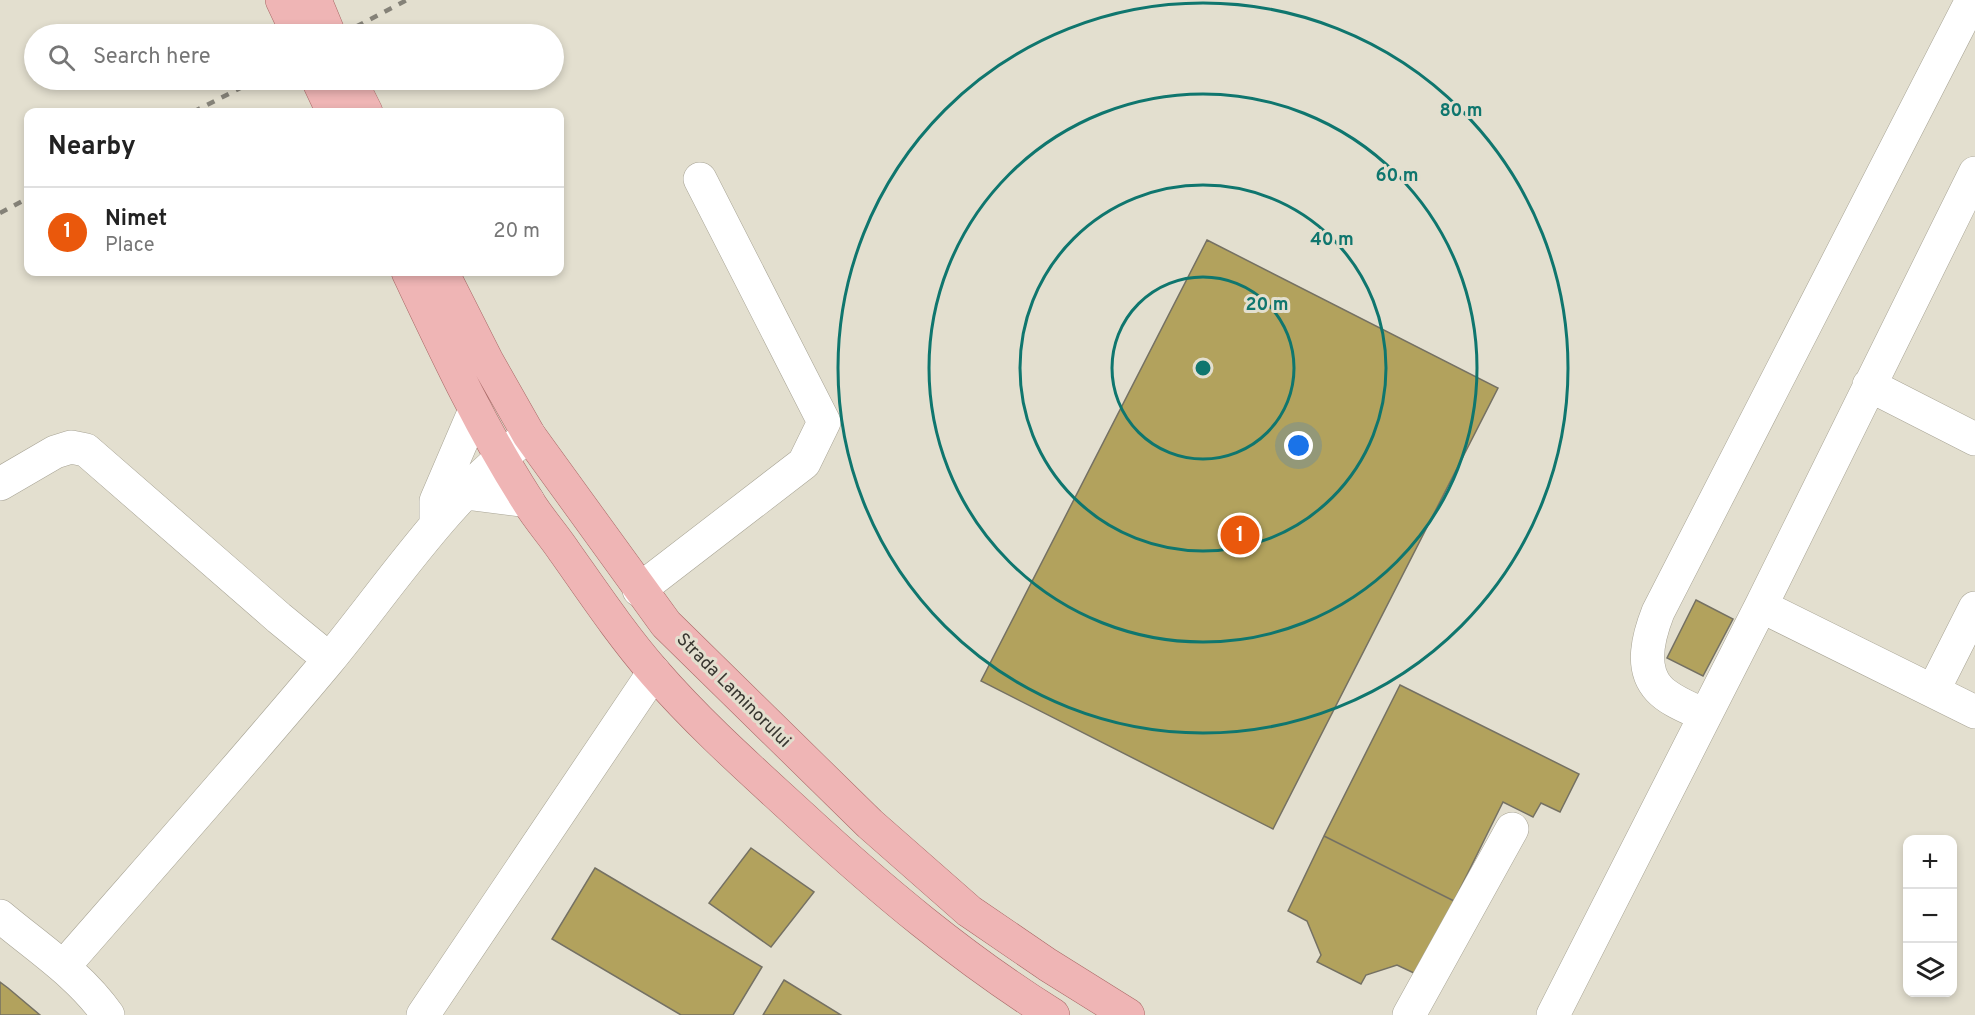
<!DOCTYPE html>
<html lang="en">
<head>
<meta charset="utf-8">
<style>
  :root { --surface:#fff; --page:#f2f2f2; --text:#222; --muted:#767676; --line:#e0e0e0; --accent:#ea580c }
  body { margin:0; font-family:Overpass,sans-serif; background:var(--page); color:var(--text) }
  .controls { position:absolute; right:18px; bottom:18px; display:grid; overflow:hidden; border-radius:12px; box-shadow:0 3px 9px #0003 }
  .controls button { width:54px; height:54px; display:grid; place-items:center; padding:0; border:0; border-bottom:2px solid var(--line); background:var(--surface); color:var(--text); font:30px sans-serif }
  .you { position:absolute; left:1299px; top:446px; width:21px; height:21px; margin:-15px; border:4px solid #fff; border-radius:50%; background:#1a73e8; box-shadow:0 0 0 9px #1a73e833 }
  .badge { display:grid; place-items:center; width:39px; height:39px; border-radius:50%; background:var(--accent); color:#fff; font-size:20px; font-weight:700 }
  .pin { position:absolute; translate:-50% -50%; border:3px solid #fff; box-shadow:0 2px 6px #0006 }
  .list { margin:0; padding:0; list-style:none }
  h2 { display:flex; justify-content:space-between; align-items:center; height:78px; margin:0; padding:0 24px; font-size:26px }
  h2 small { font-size:20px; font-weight:400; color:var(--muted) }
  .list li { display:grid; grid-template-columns:39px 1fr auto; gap:18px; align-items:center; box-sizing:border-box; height:90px; padding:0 24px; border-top:2px solid var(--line) }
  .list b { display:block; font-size:22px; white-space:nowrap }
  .list p { margin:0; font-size:20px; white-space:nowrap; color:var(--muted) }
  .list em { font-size:20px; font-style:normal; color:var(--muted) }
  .icon { flex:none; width:33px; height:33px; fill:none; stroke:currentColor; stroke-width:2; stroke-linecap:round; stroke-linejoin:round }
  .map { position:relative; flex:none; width:1975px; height:1015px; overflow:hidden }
  .search { position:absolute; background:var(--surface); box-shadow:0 3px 9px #0003; left:24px; top:24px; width:540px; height:66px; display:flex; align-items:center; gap:15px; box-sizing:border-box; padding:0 21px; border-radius:33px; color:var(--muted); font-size:22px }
  .panel { position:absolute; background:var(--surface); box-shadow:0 3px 9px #0003; left:24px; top:108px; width:540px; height:168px; border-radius:12px }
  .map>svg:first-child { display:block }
</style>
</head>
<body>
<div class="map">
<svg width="1975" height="1015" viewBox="0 0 1975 1015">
  <rect width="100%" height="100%" fill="#e3dfcf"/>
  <path fill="#b2a25d" stroke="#757163" stroke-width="1.5" d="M1207 240 1498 388 1273 829 981 681Z
    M1696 600 1733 619 1703 676 1667 658Z
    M1400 685 1579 774 1560 812 1541 803 1533 817 1503 802 1454 901 1324 836Z
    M1324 836 1454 901 1416 974 1397 965 1366 975 1361 984 1317 962 1321 955 1307 921 1288 911Z
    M751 848 814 892 771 947 709 903Z
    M595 868 762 967 733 1015H681L552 939Z
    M784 980 841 1015H763Z
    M0 982 8 988 40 1015H0Z"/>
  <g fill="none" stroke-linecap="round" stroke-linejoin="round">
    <g stroke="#a8a495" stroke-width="34">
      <path id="minor" d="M1869 385 1975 439
        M0 484 55 452 71 447 86 450 279 618 329 659
        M465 493 528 501
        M436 523V501L475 410
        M639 590 804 463 824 422 700 179
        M1761 606 1975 712
        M1933 691 1975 608
        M1704 715C1690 708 1670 701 1659 689 1639 668 1649 635 1658 612L1972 0
        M0 916C38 948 79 974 108 1015
        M64 966C152 865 242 764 328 661 392 583 448 496 529 435
        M423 1015 654 672
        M1409 1015 1512 829
        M1553 1015 1761 606 1975 173"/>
    </g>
    <g stroke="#a86866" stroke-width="34">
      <path id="major" d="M282 0 298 34
        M315 0 329 34
        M318 80 333 112
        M350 80 366 112
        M408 272C444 348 480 426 526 498 537 517 552 533 564 551 593 592 621 634 654 672 699 724 751 770 801 816 880 889 962 958 1053 1015
        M442 272 487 361 529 435 666 624 870 824 969 911 1048 965 1128 1015"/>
    </g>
    <use href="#minor" stroke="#fff" stroke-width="33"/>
    <use href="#major" stroke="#efb5b5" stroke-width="33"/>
    <path stroke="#858278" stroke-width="4.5" stroke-dasharray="8 8" stroke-linecap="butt" d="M342 34 407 0
      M193 112 256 80
      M0 213 28 198"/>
  </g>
  <g fill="none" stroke="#0f766e" stroke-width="3">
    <circle cx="1203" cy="368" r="91"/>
    <circle cx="1203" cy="368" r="183"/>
    <circle cx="1203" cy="368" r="274"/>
    <circle cx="1203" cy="368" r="365"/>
  </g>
  <g text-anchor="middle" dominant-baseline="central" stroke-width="6" stroke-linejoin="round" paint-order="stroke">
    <g font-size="18" fill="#37352f" stroke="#e3dfcf">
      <text transform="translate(733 691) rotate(45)">Strada Laminorului</text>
    </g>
  </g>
  <circle cx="1203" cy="368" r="9" fill="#0f766e" stroke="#e3dfcf" stroke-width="3"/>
  <g font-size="18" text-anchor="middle" font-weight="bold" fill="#0f766e" stroke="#e3dfcf" stroke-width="6" stroke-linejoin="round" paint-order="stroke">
    <text x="1461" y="116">80 m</text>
    <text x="1397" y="181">60 m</text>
    <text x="1332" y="245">40 m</text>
    <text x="1267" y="310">20 m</text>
  </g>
</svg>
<div class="controls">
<button>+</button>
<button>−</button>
<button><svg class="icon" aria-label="layers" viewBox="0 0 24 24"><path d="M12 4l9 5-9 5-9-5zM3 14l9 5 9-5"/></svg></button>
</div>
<div class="you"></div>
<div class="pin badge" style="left:1240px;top:535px">1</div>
<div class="search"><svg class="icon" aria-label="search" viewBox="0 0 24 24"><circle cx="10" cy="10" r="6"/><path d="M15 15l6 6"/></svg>Search here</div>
<section class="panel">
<h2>Nearby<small></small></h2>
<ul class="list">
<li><span class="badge">1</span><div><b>Nimet</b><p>Place</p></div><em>20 m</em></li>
</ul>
</section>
</div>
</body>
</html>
